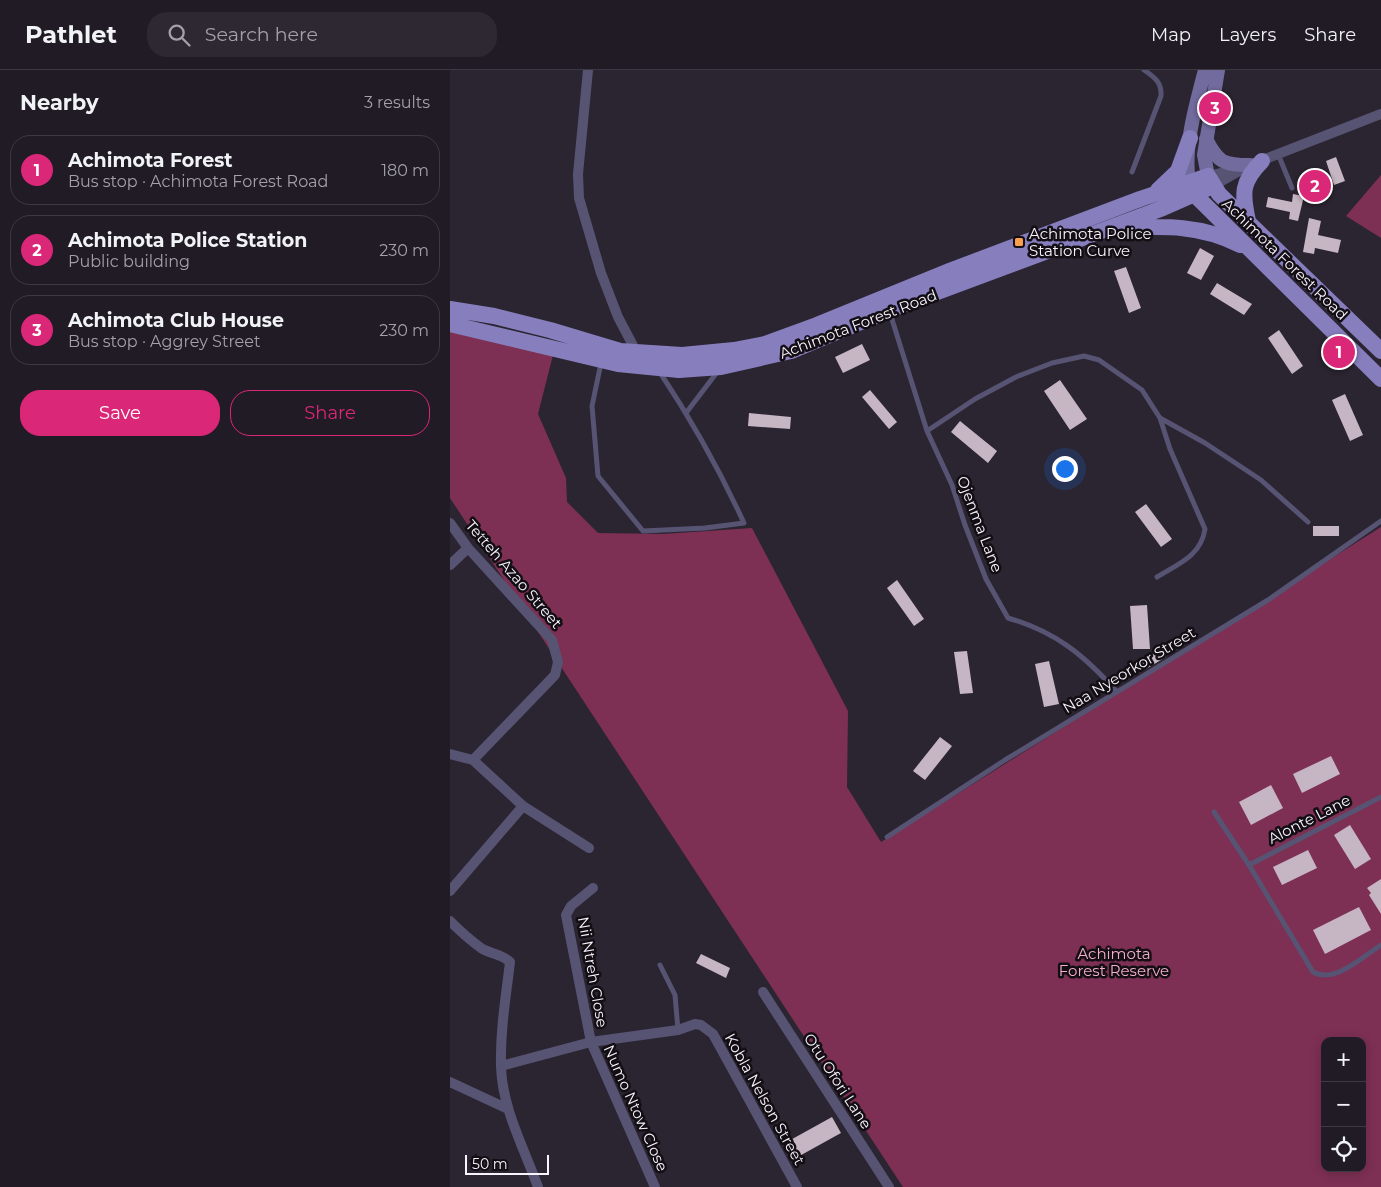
<!DOCTYPE html>
<html lang="en">
<head>
<meta charset="utf-8">
<style>
  :root { --surface:#201b25; --page:#2d2832; --text:#f1f3f6; --muted:#a2a1a7; --line:#3d3942; --accent:#db2777 }
  body { margin:0; font-family:Montserrat,sans-serif; background:var(--page); color:var(--text) }
  .controls { position:absolute; right:15px; bottom:15px; display:grid; overflow:hidden; border-radius:10px; box-shadow:0 2px 12px #0003 }
  .controls button { width:45px; height:45px; display:grid; place-items:center; padding:0; border:0; border-bottom:1px solid var(--line); background:var(--surface); color:var(--text); font:25px sans-serif }
  .scale { position:absolute; left:15px; bottom:12px; width:84px; box-sizing:border-box; padding-left:5px; border:2px solid #f8f3fc; border-top:0; font-size:14px; line-height:18px; white-space:nowrap; color:#f8f3fc; -webkit-text-stroke:4px #120e14; paint-order:stroke }
  .you { position:absolute; left:614px; top:398px; width:18px; height:18px; margin:-12px; border:4px solid #fff; border-radius:50%; background:#1a73e8; box-shadow:0 0 0 8px #1a73e833 }
  .badge { display:grid; place-items:center; width:32px; height:32px; border-radius:50%; background:var(--accent); color:#fff; font-size:16px; font-weight:700 }
  .pin { position:absolute; translate:-50% -50%; border:2px solid #fff; box-shadow:0 1px 5px #0006 }
  .list { margin:0; padding:0; list-style:none }
  h2 { display:flex; justify-content:space-between; align-items:center; height:65px; margin:0; padding:0 20px; font-size:21px }
  h2 small { font-size:16px; font-weight:400; color:var(--muted) }
  .list li { display:grid; grid-template-columns:32px 1fr auto; gap:15px; align-items:center; box-sizing:border-box; height:70px; margin:0 10px 10px; padding:0 10px; border:1px solid var(--line); border-radius:20px }
  .list b { display:block; font-size:19px; white-space:nowrap }
  .list p { margin:0; font-size:16px; white-space:nowrap; color:var(--muted) }
  .list em { font-size:16px; font-style:normal; color:var(--muted) }
  .actions { display:flex; gap:10px; padding:15px 20px }
  .actions a { flex:1; padding:11px 0; border:1px solid var(--accent); border-radius:20px; text-align:center; font-size:18px; color:var(--accent) }
  .actions .main { background:var(--accent); color:#fff }
  .icon { flex:none; width:28px; height:28px; fill:none; stroke:currentColor; stroke-width:2; stroke-linecap:round; stroke-linejoin:round }
  .map { position:relative; flex:none; width:931px; height:1117px; overflow:hidden }
  header { display:flex; align-items:center; gap:30px; box-sizing:border-box; height:70px; padding:0 25px; background:var(--surface); border-bottom:1px solid var(--line) }
  header strong { font-size:24px }
  nav { display:flex; gap:28px; margin-inline-start:auto; font-size:18px }
  .search { width:350px; height:45px; background:var(--page); display:flex; align-items:center; gap:12px; box-sizing:border-box; padding:0 18px; border-radius:20px; color:var(--muted); font-size:19px }
  main { display:flex }
  aside { flex:1; background:var(--surface) }
  .map>svg:first-child { display:block }
</style>
</head>
<body>
<header>
<strong>Pathlet</strong>
<div class="search"><svg class="icon" aria-label="search" viewBox="0 0 24 24"><circle cx="10" cy="10" r="6"/><path d="M15 15l6 6"/></svg>Search here</div>
<nav><a>Map</a><a>Layers</a><a>Share</a></nav>
</header>
<main>
<aside>
<h2>Nearby<small>3 results</small></h2>
<ul class="list">
<li><span class="badge">1</span><div><b>Achimota Forest</b><p>Bus stop · Achimota Forest Road</p></div><em>180 m</em></li>
<li><span class="badge">2</span><div><b>Achimota Police Station</b><p>Public building</p></div><em>230 m</em></li>
<li><span class="badge">3</span><div><b>Achimota Club House</b><p>Bus stop · Aggrey Street</p></div><em>230 m</em></li>
</ul>
<div class="actions"><a class="main">Save</a><a>Share</a></div>
</aside>
<div class="map">
<svg width="931" height="1117" viewBox="0 0 931 1117">
  <rect width="100%" height="100%" fill="#2b2431"/>
  <path fill="#7d3053" fill-rule="evenodd" d="M931 105V168L896 146Z
    M0 259 103 285 88 344 116 408 117 432 148 463 213 464 302 458 398 641 397 717 431 772 931 457V1117H453L0 428ZM875 971H912V1098H875Z"/>
  <path fill="#c6b5c2" d="M886 87 895 111 884 115 876 91Z
    M843 124 854 126 848 151 839 149 840 142 816 137 818 127 842 132Z
    M859 148 871 151 868 165 891 170 888 183 865 178 864 184 853 182Z
    M750 178 764 186 751 210 737 203Z
    M676 197 691 238 679 243 664 201Z
    M767 213 802 234 794 245 760 224Z
    M829 260 853 296 842 304 818 268Z
    M412 274 420 290 393 303 385 287Z
    M610 310 637 349 620 360 594 321Z
    M420 320 447 352 439 359 412 327Z
    M895 324 913 365 900 371 882 330Z
    M299 343 341 347 340 359 298 356Z
    M510 351 547 381 538 393 501 362Z
    M696 434 722 469 711 477 685 442Z
    M863 456H889V466H863Z
    M447 510 474 549 464 556 437 518Z
    M697 535 700 579H683L680 536Z
    M710 579 716 587 696 599 691 592Z
    M517 581 523 623 510 624 504 582Z
    M599 591 609 634 594 637 585 594Z
    M490 667 502 676 475 710 463 701Z
    M881 686 890 704 852 723 843 704Z
    M821 715 833 738 801 755 789 732Z
    M900 755 921 789 905 799 884 765Z
    M858 780 867 798 832 815 823 797Z
    M931 809V844L919 825 921 823 917 818Z
    M909 837 921 860 875 884 863 860Z
    M251 884 280 898 276 908 246 893Z
    M382 1047 391 1063 344 1089 335 1073Z"/>
  <g fill="none" stroke-linecap="round" stroke-linejoin="round">
    <path stroke="#575373" stroke-width="5" d="M828 84 842 118
      M682 102 711 26C712 12 704 7 694 0
      M440 243 477 361 502 415 515 455 536 509 558 548C606 562 634 585 667 622
      M151 293 142 336 148 406 193 461 255 458 294 453C270 401 241 349 209 301
      M236 343 268 301
      M710 348 755 373 811 410 858 452
      M477 361 525 329 566 307 602 293 634 286 649 290 692 320 710 348 720 379 755 459C751 486 728 494 707 507
      M764 742 799 795 863 902C885 914 912 887 931 875
      M437 767 555 690 818 530 931 451
      M799 795 931 727
      M210 895 225 925 228 960"/>
    <path stroke="#575373" stroke-width="10" d="M138 0 128 104 129 128 151 203 168 247 187 283
      M758 106 787 99
      M763 116 800 95 931 44
      M0 453 18 478 102 570 108 592 105 605 23 690
      M0 495 18 478
      M0 684 23 690 73 736 139 778
      M143 818 121 836 116 845 141 972 205 1117
      M0 821 73 736
      M0 851C9 860 20 870 31 878 40 884 52 884 60 892 56 926 50 961 51 996 52 1038 74 1078 88 1117
      M313 922 439 1117
      M51 996 141 972 228 960 245 954 251 955 263 964 347 1117
      M0 1012 58 1039"/>
    <path stroke="#726b9e" stroke-width="14" d="M756 69C768 93 774 95 800 95
      M758 106 754 85 768 0
      M739 113C733 79 746 34 755 0"/>
    <path stroke="#877ebe" stroke-width="16" d="M741 117 745 125 931 309
      M708 120 728 101 740 68
      M798 151C792 123 791 112 812 91
      M673 158C715 156 752 155 790 175
      M0 239 44 246 100 260 170 281 232 285 284 280 315 274 367 255 502 200 690 129 758 106 769 124 931 281
      M0 254 168 294 229 300 271 297 341 281 439 240 713 138 763 116"/>
  </g>
  <rect fill="#fa9f4e" stroke="#120e14" stroke-width="2" x="564" y="167" width="10" height="10" rx="2.5"/>
  <g text-anchor="middle" dominant-baseline="central" stroke-width="5" stroke-linejoin="round" paint-order="stroke">
    <g font-size="15" fill="#f8f3fc" stroke="#120e14" text-anchor="start">
      <text x="579" y="163">Achimota Police<tspan x="579" dy="17">Station Curve</tspan></text>
    </g>
    <g font-size="15" fill="#f8f3fc" stroke="#120e14">
      <text transform="translate(835 189) rotate(44)">Achimota Forest Road</text>
      <text transform="translate(408 254) rotate(-21)">Achimota Forest Road</text>
      <text transform="translate(530 454) rotate(69)">Ojenma Lane</text>
      <text transform="translate(64 504) rotate(49)">Tetteh Azao Street</text>
      <text transform="translate(679 600) rotate(-31)">Naa Nyeorkor Street</text>
      <text transform="translate(859 749) rotate(-27)">Alonte Lane</text>
      <text transform="translate(143 902) rotate(80)">Nii Ntreh Close</text>
      <text transform="translate(388 1011) rotate(57)">Otu Ofori Lane</text>
      <text transform="translate(315 1029) rotate(61)">Kobla Nelson Street</text>
      <text transform="translate(186 1038) rotate(66)">Numo Ntow Close</text>
    </g>
    <g font-size="15" fill="#f3aec8" stroke="#120e14">
      <text x="664" y="883">Achimota<tspan x="664" dy="17">Forest Reserve</tspan></text>
    </g>
  </g>
</svg>
<div class="controls">
<button>+</button>
<button>−</button>
<button><svg class="icon" aria-label="locate" viewBox="0 0 24 24"><circle cx="12" cy="12" r="6"/><path d="M12 2v4M12 18v4M2 12h4M18 12h4"/></svg></button>
</div>
<div class="scale">50 m</div>
<div class="you"></div>
<div class="pin badge" style="left:889px;top:282px">1</div>
<div class="pin badge" style="left:865px;top:116px">2</div>
<div class="pin badge" style="left:765px;top:38px">3</div>
</div>
</main>
</body>
</html>
